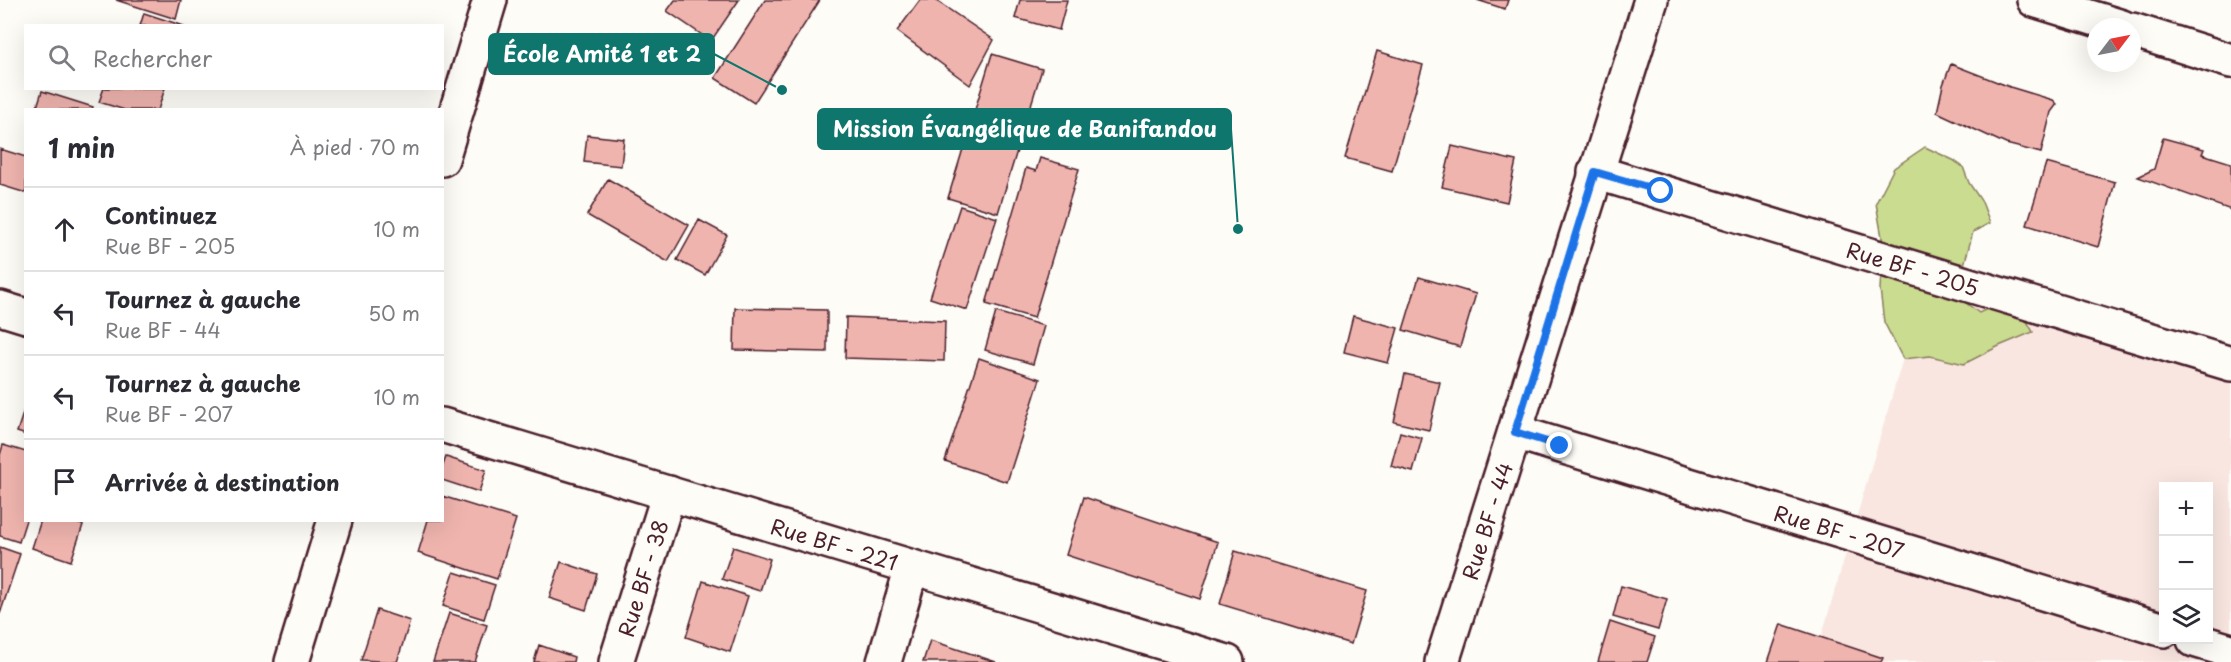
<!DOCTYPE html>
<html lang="fr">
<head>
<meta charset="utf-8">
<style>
  :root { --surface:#fff; --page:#f7f7f7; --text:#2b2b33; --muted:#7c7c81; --line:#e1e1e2 }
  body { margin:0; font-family:"Playpen Sans",sans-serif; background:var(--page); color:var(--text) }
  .controls { position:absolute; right:18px; bottom:18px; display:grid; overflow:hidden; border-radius:0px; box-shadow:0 6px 24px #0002 }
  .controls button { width:54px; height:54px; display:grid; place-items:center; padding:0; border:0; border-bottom:2px solid var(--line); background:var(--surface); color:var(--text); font:30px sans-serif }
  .compass { position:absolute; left:2087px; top:18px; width:54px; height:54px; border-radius:50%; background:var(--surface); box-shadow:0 6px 24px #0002; rotate:58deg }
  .stop { position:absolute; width:18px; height:18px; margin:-14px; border:4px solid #1a73e8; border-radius:50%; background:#fff }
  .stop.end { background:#1a73e8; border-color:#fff; box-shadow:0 2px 6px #0008 }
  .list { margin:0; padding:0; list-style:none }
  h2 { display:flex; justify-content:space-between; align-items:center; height:78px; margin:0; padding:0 24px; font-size:26px }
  h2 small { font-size:20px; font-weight:400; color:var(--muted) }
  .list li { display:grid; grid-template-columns:39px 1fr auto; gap:18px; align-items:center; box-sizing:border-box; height:84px; padding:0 24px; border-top:2px solid var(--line) }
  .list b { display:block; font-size:22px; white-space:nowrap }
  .list p { margin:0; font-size:20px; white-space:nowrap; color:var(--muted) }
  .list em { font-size:20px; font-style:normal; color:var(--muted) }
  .icon { flex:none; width:33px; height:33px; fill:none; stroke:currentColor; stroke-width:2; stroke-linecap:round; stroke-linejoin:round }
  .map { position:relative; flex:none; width:2231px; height:662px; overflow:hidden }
  .search { position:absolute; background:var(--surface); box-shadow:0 6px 24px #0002; left:24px; top:24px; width:420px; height:66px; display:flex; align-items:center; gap:15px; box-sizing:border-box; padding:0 21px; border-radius:0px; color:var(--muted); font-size:22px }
  .panel { position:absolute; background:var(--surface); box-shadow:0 6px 24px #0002; left:24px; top:108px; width:420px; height:414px; border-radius:0px }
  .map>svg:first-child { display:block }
</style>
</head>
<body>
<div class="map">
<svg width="2231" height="662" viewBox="0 0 2231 662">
  <rect width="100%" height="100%" fill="#fdfcf7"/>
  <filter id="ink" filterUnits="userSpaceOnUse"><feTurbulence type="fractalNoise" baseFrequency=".0167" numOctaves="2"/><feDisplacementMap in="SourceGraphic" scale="12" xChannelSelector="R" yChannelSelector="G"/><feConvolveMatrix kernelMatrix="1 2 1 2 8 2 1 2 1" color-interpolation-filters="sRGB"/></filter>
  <g filter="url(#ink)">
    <path fill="#f9e6e1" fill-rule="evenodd" d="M1931 263 2231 353V662H1814ZM2164 486H2208V640H2164Z"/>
    <path fill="#cadc90" stroke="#8a7e5e" stroke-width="1.5" d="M1925 147 1953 160 1963 167 1969 183 1982 202 1990 223 1973 232 1964 265 1945 287 1979 313 2013 297 2033 332 1999 346 1964 364 1930 356 1903 359 1884 322 1880 289 1883 243 1876 203 1894 168Z"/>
    <path fill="#efb4ae" stroke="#4a1f2b" stroke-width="1.5" d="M116 0H181L176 19Z
      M675 0H739L711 41 667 11Z
      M765 0H820L754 103 715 78Z
      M920 0H935L994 40 970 85 897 31Z
      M1020 0H1067L1059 30 1015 18Z
      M1477 0H1508L1505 9Z
      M144 13 184 26H140Z
      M1377 51 1423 65 1392 171 1345 158Z
      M992 54 1042 69 998 213 948 198Z
      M1951 64 2010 87 2053 100 2057 104 2051 112 2041 153 2006 144 1937 112 1943 85Z
      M104 88H165L158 110H125L99 102Z
      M42 91 93 107 92 110H36Z
      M587 135 624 139 621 166 584 162Z
      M2163 138 2204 149 2202 154 2231 163V210L2138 177 2154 169Z
      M1452 146 1516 161 1507 202 1442 187Z
      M0 149 26 157V193L0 185Z
      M1040 158 1079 169 1034 318 986 304 1026 168 1036 171Z
      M2046 163 2115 182 2098 247 2027 225Z
      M608 179 689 225 668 262 587 215Z
      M960 206 997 218 967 310 930 298Z
      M699 220 727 235 705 275 677 260Z
      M1419 277 1476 294 1460 347 1403 330Z
      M735 308 827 310V352L734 350Z
      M996 312 1044 326 1033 364 985 350Z
      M1353 316 1398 328 1388 363 1344 352Z
      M846 317 945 321 944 361 845 358Z
      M979 358 1040 379 1007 482 945 461Z
      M1405 374 1440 382 1429 430 1394 422Z
      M26 404V435L17 432Z
      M1400 432 1422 438 1413 472 1391 466Z
      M3 445 26 452V520L19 542 0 536V455Z
      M446 457 486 470 479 492 442 480V468Z
      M442 496 516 519 497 579 418 553 428 520H442Z
      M1084 497 1218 542 1200 599 1066 555Z
      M41 520H68L83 525 71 561 32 548Z
      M0 547 20 554 0 614Z
      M733 547 770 559 760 591 722 579Z
      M1235 551 1367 591 1351 644 1220 604Z
      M561 562 597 574 586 610 549 598Z
      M454 572 495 585 484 619 443 606Z
      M703 581 748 596 730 652 686 637Z
      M1621 586 1667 599 1658 630 1613 617Z
      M377 610 410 621 397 662 361 660Z
      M449 613 487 625 475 662H433Z
      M1610 622 1655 637 1647 662H1598Z
      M1781 624 1883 658 1881 662H1768Z
      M930 640 996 662H923Z
      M539 645 574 657 573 662H534Z"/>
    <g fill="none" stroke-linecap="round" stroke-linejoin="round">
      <g stroke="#4a1f2b" stroke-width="38">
        <g id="street">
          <path d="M2034 0 2122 27"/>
          <path d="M2132 30 2231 61"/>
          <path id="s1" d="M1595 172 2231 364"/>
          <path d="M0 308 26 316"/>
          <path id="s2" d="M442 425 1227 662"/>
          <path id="s3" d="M1515 432 2164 630"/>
          <path d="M2194 640 2231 651"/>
          <path id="s4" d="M616 662 669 493"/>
          <path d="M884 662 912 567"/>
          <path id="s5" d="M1442 662 1651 0"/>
        </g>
      </g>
      <g stroke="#4a1f2b" stroke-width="38">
        <path id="secondary" d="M442 159 490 0
          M292 662 335 520"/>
      </g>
      <use href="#street" stroke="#fdfcf7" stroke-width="33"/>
      <use href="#secondary" stroke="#fdfcf7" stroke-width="33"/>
    </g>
  </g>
  <g fill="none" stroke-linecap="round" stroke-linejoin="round" filter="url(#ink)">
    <path stroke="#1a73e8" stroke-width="8" d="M1560 446 1515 432 1595 172 1661 191"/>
  </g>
  <g text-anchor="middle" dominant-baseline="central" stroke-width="4.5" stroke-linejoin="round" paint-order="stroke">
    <g font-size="21" fill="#4a1f2b" stroke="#fdfcf7">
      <text stroke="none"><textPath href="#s1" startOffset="332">Rue BF - 205</textPath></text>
      <text stroke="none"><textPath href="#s5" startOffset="148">Rue BF - 44</textPath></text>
      <text stroke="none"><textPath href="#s3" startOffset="339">Rue BF - 207</textPath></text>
      <text stroke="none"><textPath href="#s2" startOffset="410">Rue BF - 221</textPath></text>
      <text stroke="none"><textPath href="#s4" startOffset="88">Rue BF - 38</textPath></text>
    </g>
  </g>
  <path fill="none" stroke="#0f766e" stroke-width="2" d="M782 90L714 54M1238 229L1231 129"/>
  <g fill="#0f766e" stroke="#fdfcf7" stroke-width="2">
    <circle cx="782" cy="90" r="6"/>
    <circle cx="1238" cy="229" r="6"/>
  </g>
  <g fill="#0f766e" stroke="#0f766e" stroke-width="2">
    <rect x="489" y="34" width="225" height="40" rx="6"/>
    <rect x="818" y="109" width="413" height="40" rx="6"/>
  </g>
  <g font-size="22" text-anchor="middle" font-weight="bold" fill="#fff">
    <text x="602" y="62">École Amité 1 et 2</text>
    <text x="1025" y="137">Mission Évangélique de Banifandou</text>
  </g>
</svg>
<div class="controls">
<button>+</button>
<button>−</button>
<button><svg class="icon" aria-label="layers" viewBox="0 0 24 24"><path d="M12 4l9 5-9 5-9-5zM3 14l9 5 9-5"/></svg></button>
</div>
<svg class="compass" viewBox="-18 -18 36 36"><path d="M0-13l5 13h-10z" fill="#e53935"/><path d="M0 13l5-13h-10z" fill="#7c7c81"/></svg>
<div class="stop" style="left:1661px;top:191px"></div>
<div class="stop end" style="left:1560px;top:446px"></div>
<div class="search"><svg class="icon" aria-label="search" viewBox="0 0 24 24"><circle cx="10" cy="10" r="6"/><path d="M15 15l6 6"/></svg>Rechercher</div>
<section class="panel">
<h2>1 min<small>À pied · 70 m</small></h2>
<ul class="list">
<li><svg class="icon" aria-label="ahead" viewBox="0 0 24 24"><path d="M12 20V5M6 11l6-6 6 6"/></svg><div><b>Continuez</b><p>Rue BF - 205</p></div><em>10 m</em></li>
<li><svg class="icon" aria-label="left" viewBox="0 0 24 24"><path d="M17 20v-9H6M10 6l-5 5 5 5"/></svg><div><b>Tournez à gauche</b><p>Rue BF - 44</p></div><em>50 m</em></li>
<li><svg class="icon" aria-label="left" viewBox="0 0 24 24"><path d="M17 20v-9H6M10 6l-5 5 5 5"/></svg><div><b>Tournez à gauche</b><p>Rue BF - 207</p></div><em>10 m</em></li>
<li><svg class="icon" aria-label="arrive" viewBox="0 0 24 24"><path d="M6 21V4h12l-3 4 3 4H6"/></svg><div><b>Arrivée à destination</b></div></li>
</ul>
</section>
</div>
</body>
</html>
